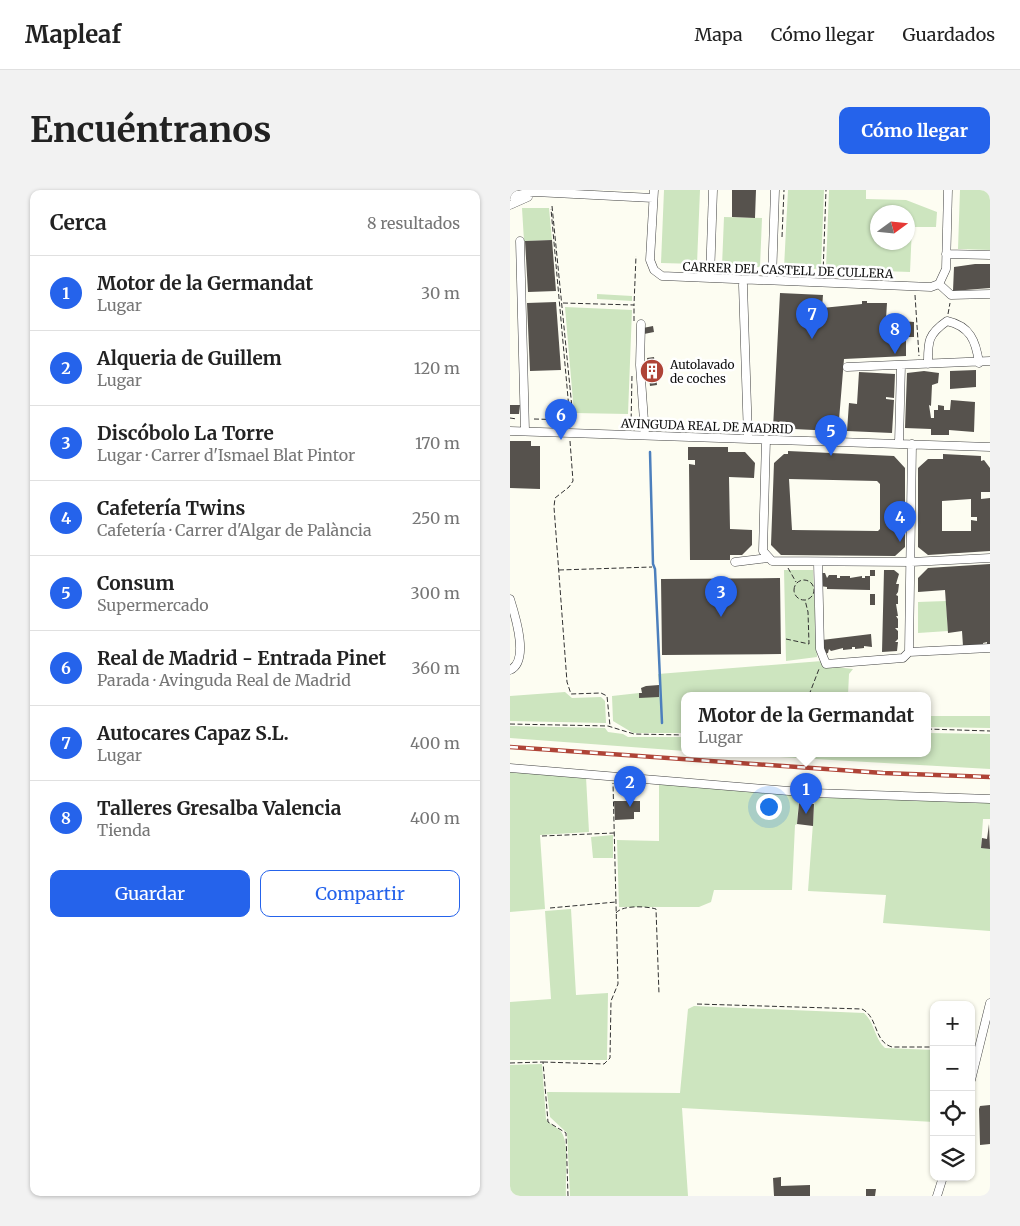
<!DOCTYPE html>
<html lang="es">
<head>
<meta charset="utf-8">
<style>
  :root { --surface:#fff; --page:#f2f2f2; --text:#222; --muted:#767676; --line:#e0e0e0; --accent:#2563eb }
  body { margin:0; font-family:Merriweather,serif; background:var(--page); color:var(--text) }
  .controls { position:absolute; right:15px; bottom:15px; display:grid; overflow:hidden; border-radius:10px; box-shadow:0 1px 4px #0004 }
  .controls button { width:45px; height:45px; display:grid; place-items:center; padding:0; border:0; border-bottom:1px solid var(--line); background:var(--surface); color:var(--text); font:25px sans-serif }
  .compass { position:absolute; left:360px; top:15px; width:45px; height:45px; border-radius:50%; background:var(--surface); box-shadow:0 1px 4px #0004; rotate:75deg }
  .you { position:absolute; left:258px; top:616px; width:18px; height:18px; margin:-12px; border:4px solid #fff; border-radius:50%; background:#1a73e8; box-shadow:0 0 0 8px #1a73e833 }
  .badge { display:grid; place-items:center; width:32px; height:32px; border-radius:50%; background:var(--accent); color:#fff; font-size:16px; font-weight:700 }
  .pin { position:absolute; translate:-50% -41px; filter:drop-shadow(0 1px 2px #0008) }
  .pin::after { content:''; position:absolute; top:26px; width:18px; height:15px; background:inherit; clip-path:polygon(0 0,100% 0,50% 100%) }
  .popup { position:absolute; left:171px; top:502px; width:250px; height:65px; box-sizing:border-box; display:grid; place-content:center; border-radius:10px; background:var(--surface); filter:drop-shadow(0 1px 4px #0005); font-size:16px; white-space:nowrap; color:var(--muted) }
  .popup b { font-size:19px; color:var(--text) }
  .popup::after { content:''; position:absolute; left:50%; top:100%; margin-left:-10px; border:10px solid transparent; border-top-color:var(--surface) }
  .list { margin:0; padding:0; list-style:none }
  h2 { display:flex; justify-content:space-between; align-items:center; height:65px; margin:0; padding:0 20px; font-size:21px }
  h2 small { font-size:16px; font-weight:400; color:var(--muted) }
  .list li { display:grid; grid-template-columns:32px 1fr auto; gap:15px; align-items:center; box-sizing:border-box; height:75px; padding:0 20px; border-top:1px solid var(--line) }
  .list b { display:block; font-size:19px; white-space:nowrap }
  .list p { margin:0; font-size:16px; white-space:nowrap; color:var(--muted) }
  .list em { font-size:16px; font-style:normal; color:var(--muted) }
  .actions { display:flex; gap:10px; padding:15px 20px }
  .actions a { flex:1; padding:11px 0; border:1px solid var(--accent); border-radius:10px; text-align:center; font-size:18px; color:var(--accent) }
  .actions .main { background:var(--accent); color:#fff }
  .icon { flex:none; width:28px; height:28px; fill:none; stroke:currentColor; stroke-width:2; stroke-linecap:round; stroke-linejoin:round }
  .map { position:relative; flex:none; width:480px; height:1006px; overflow:hidden; border-radius:10px }
  header { display:flex; align-items:center; gap:30px; box-sizing:border-box; height:70px; padding:0 25px; background:var(--surface); border-bottom:1px solid var(--line) }
  header strong { font-size:24px }
  nav { display:flex; gap:28px; margin-inline-start:auto; font-size:18px }
  .intro { display:flex; align-items:center; justify-content:space-between; box-sizing:border-box; height:120px; padding:0 30px }
  h1 { margin:0; font-size:35px }
  .button { padding:12px 22px; border-radius:10px; background:var(--accent); color:#fff; font-size:18px; font-weight:700 }
  main { display:flex; gap:30px; padding:0 30px }
  aside { flex:1; background:var(--surface); border-radius:10px; box-shadow:0 1px 4px #0004 }
  .map>svg:first-child { display:block }
</style>
</head>
<body>
<header>
<strong>Mapleaf</strong>
<nav><a>Mapa</a><a>Cómo llegar</a><a>Guardados</a></nav>
</header>
<div class="intro"><h1>Encuéntranos</h1><a class="button">Cómo llegar</a></div>
<main>
<aside>
<h2>Cerca<small>8 resultados</small></h2>
<ul class="list">
<li><span class="badge">1</span><div><b>Motor de la Germandat</b><p>Lugar</p></div><em>30 m</em></li>
<li><span class="badge">2</span><div><b>Alqueria de Guillem</b><p>Lugar</p></div><em>120 m</em></li>
<li><span class="badge">3</span><div><b>Discóbolo La Torre</b><p>Lugar · Carrer d'Ismael Blat Pintor</p></div><em>170 m</em></li>
<li><span class="badge">4</span><div><b>Cafetería Twins</b><p>Cafetería · Carrer d'Algar de Palància</p></div><em>250 m</em></li>
<li><span class="badge">5</span><div><b>Consum</b><p>Supermercado</p></div><em>300 m</em></li>
<li><span class="badge">6</span><div><b>Real de Madrid - Entrada Pinet</b><p>Parada · Avinguda Real de Madrid</p></div><em>360 m</em></li>
<li><span class="badge">7</span><div><b>Autocares Capaz S.L.</b><p>Lugar</p></div><em>400 m</em></li>
<li><span class="badge">8</span><div><b>Talleres Gresalba Valencia</b><p>Tienda</p></div><em>400 m</em></li>
</ul>
<div class="actions"><a class="main">Guardar</a><a>Compartir</a></div>
</aside>
<div class="map">
<svg width="480" height="1006" viewBox="0 0 480 1006">
  <rect width="100%" height="100%" fill="#fdfdf2"/>
  <path fill="#cde5bf" fill-rule="evenodd" d="M154 0H190L187 74 151 73Z
    M278 0H314L311 79 274 78Z
    M319 0H356V9L396 10 427 22 426 37H402L400 82 316 79ZM368 22H398V52H368Z
    M450 0H480V60L448 59Z
    M12 18H39L42 50 14 51Z
    M214 27 252 28 250 77 212 76Z
    M87 104 122 106V111L87 109Z
    M55 117 122 120 118 224 64 223Z
    M274 380H303L307 467 276 471Z
    M436 411 438 441 408 443V412Z
    M312 471 317 476 343 479 339 484 338 505H175V543H123L103 531 102 506 129 503 130 508 149 495 148 484Z
    M55 502 62 508 91 507 95 511 96 533 0 531V506Z
    M417 526H480V538L417 537Z
    M0 536 95 538 98 542 113 544 118 547H175V561L0 548Z
    M417 543 480 544V579L198 563H417Z
    M0 582 76 587 79 642 30 645 35 719 0 722Z
    M149 594 289 605 287 634 285 635 282 700H204L201 712 189 717H109L107 650 149 651Z
    M305 606 480 613V629H473L471 657 480 659V741L373 733 376 705 298 701Z
    M103 645V668H83L81 647Z
    M61 719 66 805 98 803 97 870H0V812L41 809 35 721Z
    M184 816 354 823C365 833 364 848 375 858L424 860V932L172 918 178 1006H60L57 943 40 927 37 902 170 903 178 819Z
    M32 874 36 929C40 936 50 937 53 945 59 958 55 990 56 1006H0V875Z"/>
  <g fill="none" stroke-linecap="round" stroke-linejoin="round">
    <path stroke="#4c7fbd" stroke-width="2.5" d="M140 262 143 374 145 379 152 533"/>
  </g>
  <path fill="#56524d" fill-rule="evenodd" d="M222 0H246L245 28 222 27Z
    M42 50 46 101 18 102 15 51Z
    M465 74H480V98L443 101 444 77Z
    M270 103 313 105 312 118 352 114V111H357V113H377L375 145H378L379 130 404 132V147H396V166L334 169 329 230H324V241L263 238Z
    M46 112 51 180 20 181 17 113Z
    M143 136 144 142 134 144 133 138Z
    M144 167 147 195 140 196 137 168Z
    M466 180V197L440 199V181Z
    M414 181 429 183 428 193 422 195 421 216 419 215 421 228H424V220H428V215L434 216V220H440L441 210 465 212 464 242 439 240V245H421V239L395 238 397 183Z
    M349 182 385 184 384 208 376 207V209L384 210 382 243 337 241 339 213 347 214Z
    M0 215H10L9 224H0Z
    M0 251H21V256H30V299L0 298Z
    M178 257H218V262H235L245 273 244 288 219 287 220 339 242 340V355L232 365H220V370H180L179 274 185 275V270H178Z
    M278 261 384 266 395 278V357L385 366 271 365 261 355 264 273 274 264H278ZM279 289 367 291 370 294V339L368 341 282 340Z
    M433 264 471 266V271L474 270 480 278V302H471V309L480 308V361L418 365 408 357V278L418 269H433ZM461 309V327H467V331L461 330V341H432V311Z
    M480 374V456L477 455V452L473 453V455L453 456 452 441 438 443 435 400 408 402V388L418 378Z
    M360 380H365V386H360V400L317 399V397L310 396V383H315L317 388 319 385H327V388H330V386H340V388L352 386V388H355V386H360Z
    M374 380H384L389 384 386 394H389L388 402 386 405 388 406V414H386L388 426H386L388 429V438H385L388 441V449L385 452H388L387 461 372 462Z
    M270 388 271 464 152 465 151 389Z
    M360 404H365V415H360Z
    M361 444 362 457 354 456V458L345 459V457H342V459L333 460V458L321 461 319 459 318 463 314 464 312 450Z
    M149 495V507L129 508V503H132L131 498 136 496Z
    M104 611H130V622H124V629L105 630Z
    M289 613 304 614 303 636 287 634Z
    M479 634 480 659 471 658 472 648 477 649Z
    M480 915V954L470 955 469 919 470 916Z
    M271 987V996L300 995V1006H264L263 988Z
    M356 999H366L365 1006H356Z"/>
  <g fill="none" stroke-linecap="round" stroke-linejoin="round">
    <g stroke="#424242" stroke-width="9">
      <path id="minor" d="M144 0 140 70 144 80 152 86 421 97 429 94
        M0 6 25 2 143 8
        M0 15 18 7
        M10 51 15 241
        M436 64 480 65
        M200 88 203 0
        M262 90 265 0
        M429 94 436 79 438 0
        M429 94 441 105 480 104
        M233 95 238 248
        M131 134 130 175 135 245
        M418 174C418 152 417 145 437 131 460 136 466 151 469 173
        M337 177 480 171
        M0 241 480 257
        M256 249 253 361 262 371 401 372 480 368
        M389 253 391 175
        M225 372 258 368
        M308 373 310 459 316 474 393 468 399 462
        M0 409C5 425 20 471 0 480
        M399 462 402 254
        M399 462 480 458
        M0 578 303 603 480 609
        M461 890 480 813
        M427 1006 433 987"/>
    </g>
    <path stroke="#313131" stroke-width="1" stroke-dasharray="5 2.5" stroke-linecap="butt" d="M42 16 63 228
      M272 47 274 0
      M313 84 316 0
      M405 105 409 166
      M53 113 124 115 126 66
      M438 124 440 113
      M124 131V115
      M0 228 7 229
      M24 229 60 230 41 19
      M121 236 122 185
      M60 251 63 291 59 297 45 308 44 317 57 492 61 504 91 503 97 506 100 536
      M278 378 286 392
      M49 380 142 377
      M284 400a10 10 0 1 1 20 0a10 10 0 1 1-20 0Z
      M276 449 299 454 298 422 295 410
      M299 505 309 479
      M0 534 98 536 124 544 175 545
      M417 539 480 541
      M32 646 104 643
      M40 718 106 712
      M106 723C112 715 136 716 146 719L149 804
      M187 814 352 819C369 828 363 851 382 857H424
      M33 872 94 874 100 868 101 811 108 794 103 593
      M0 873 33 872 38 932 56 943 58 1006"/>
    <use href="#minor" stroke="#fff" stroke-width="8"/>
    <g stroke="#af4437" stroke-width="4.5">
      <path id="rail" d="M0 557 373 583 480 587"/>
    </g>
    <use href="#rail" stroke="#fff" stroke-width="2.5" stroke-dasharray="8" stroke-linecap="butt"/>
  </g>
  <defs>
    <g id="building-disc" transform="scale(1.25)"><circle r="9.5" fill="#af4437" stroke="#fff"/><path d="M-4-6H4V6H1V3H-1V6H-4ZM-2.5-4.3h1.7v1.8h-1.7ZM.8-4.3h1.7v1.8H.8ZM-2.5-1h1.7V.8h-1.7ZM.8-1h1.7V.8H.8Z" fill="#fff"/></g>
  </defs>
  <g fill-rule="evenodd">
    <use href="#building-disc" x="142" y="181"/>
  </g>
  <g text-anchor="middle" dominant-baseline="central" stroke-width="5" stroke-linejoin="round" paint-order="stroke">
    <g font-size="12" fill="#0f0f0f" stroke="#fff">
      <text transform="translate(278 80) rotate(2)">CARRER DEL CASTELL DE CULLERA</text>
      <text transform="translate(197 236) rotate(2)">AVINGUDA REAL DE MADRID</text>
    </g>
    <g font-size="12" fill="#0f0f0f" stroke="#fff" text-anchor="start">
      <text x="160" y="174">Autolavado<tspan x="160" dy="14">de coches</tspan></text>
    </g>
  </g>
</svg>
<div class="controls">
<button>+</button>
<button>−</button>
<button><svg class="icon" aria-label="locate" viewBox="0 0 24 24"><circle cx="12" cy="12" r="6"/><path d="M12 2v4M12 18v4M2 12h4M18 12h4"/></svg></button>
<button><svg class="icon" aria-label="layers" viewBox="0 0 24 24"><path d="M12 4l9 5-9 5-9-5zM3 14l9 5 9-5"/></svg></button>
</div>
<svg class="compass" viewBox="-18 -18 36 36"><path d="M0-13l5 13h-10z" fill="#e53935"/><path d="M0 13l5-13h-10z" fill="#767676"/></svg>
<div class="you"></div>
<div class="pin badge" style="left:296px;top:624px">1</div>
<div class="popup"><b>Motor de la Germandat</b>Lugar</div>
<div class="pin badge" style="left:120px;top:617px">2</div>
<div class="pin badge" style="left:211px;top:427px">3</div>
<div class="pin badge" style="left:390px;top:352px">4</div>
<div class="pin badge" style="left:321px;top:266px">5</div>
<div class="pin badge" style="left:51px;top:250px">6</div>
<div class="pin badge" style="left:302px;top:149px">7</div>
<div class="pin badge" style="left:385px;top:164px">8</div>
</div>
</main>
</body>
</html>
